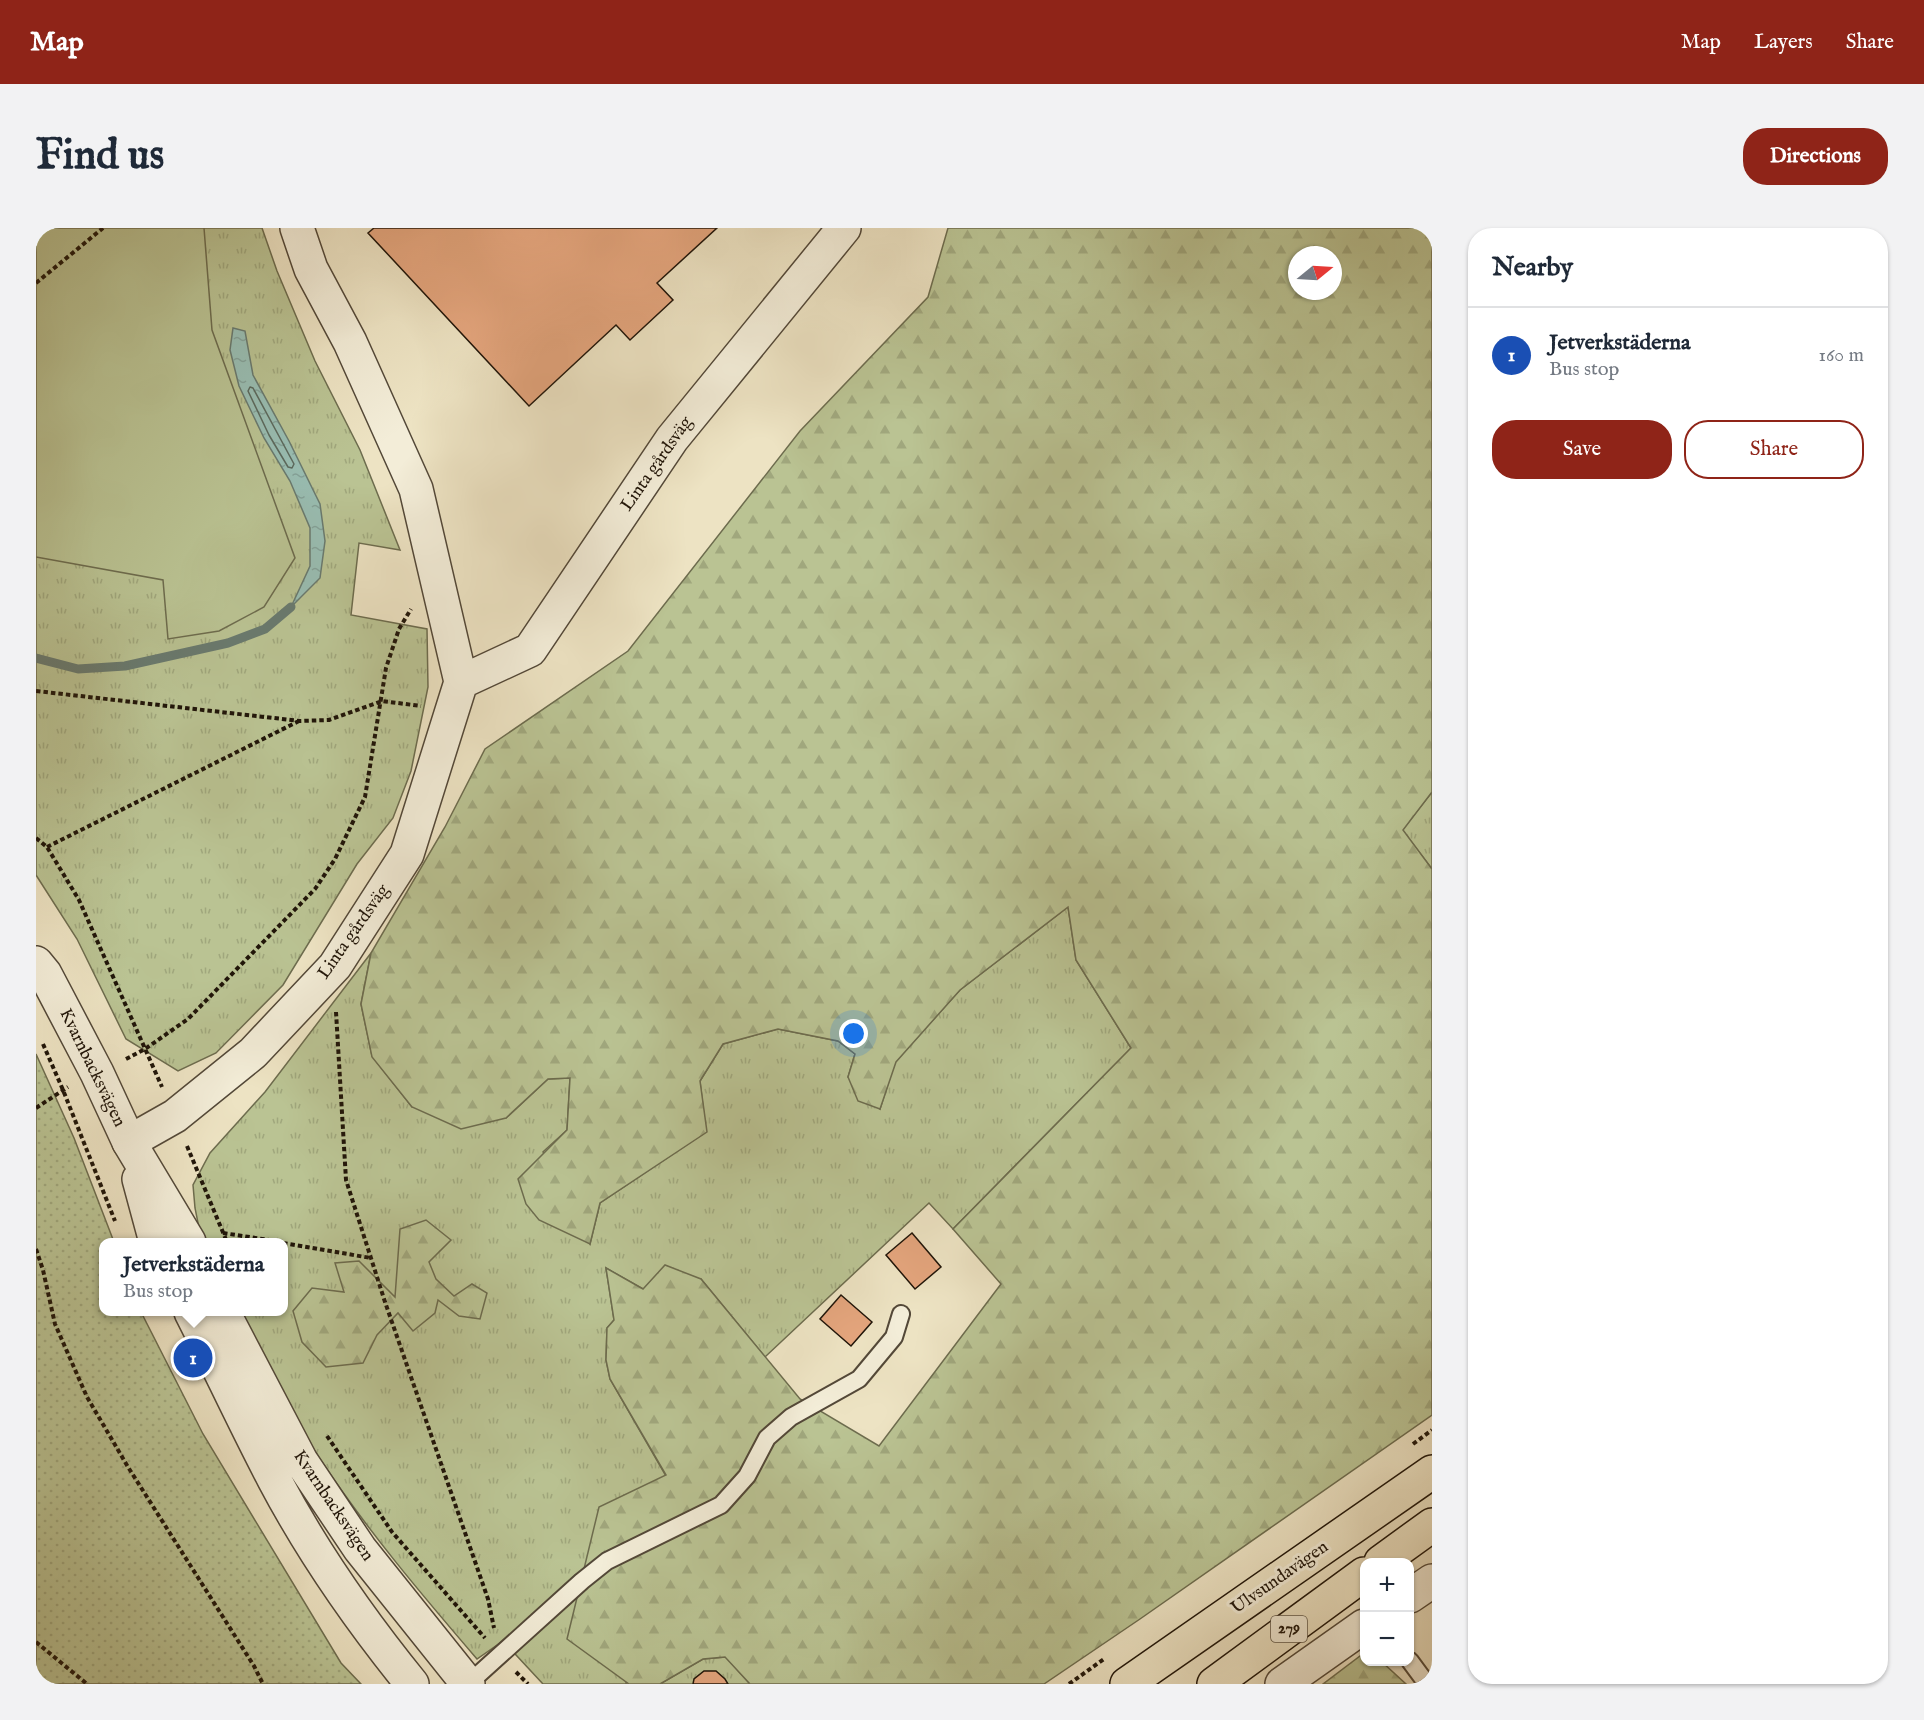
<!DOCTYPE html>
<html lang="en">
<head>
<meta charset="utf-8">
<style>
  :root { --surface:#fff; --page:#f2f2f3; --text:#1f2937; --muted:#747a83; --line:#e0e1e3; --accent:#8f2418 }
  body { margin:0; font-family:"IM FELL English",serif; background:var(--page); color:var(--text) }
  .controls { position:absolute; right:18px; bottom:18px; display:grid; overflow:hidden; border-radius:12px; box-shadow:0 2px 4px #0004 }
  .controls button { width:54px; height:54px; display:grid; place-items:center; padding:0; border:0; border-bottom:2px solid var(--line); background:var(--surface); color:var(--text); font:30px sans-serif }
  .compass { position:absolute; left:1252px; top:18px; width:54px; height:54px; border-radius:50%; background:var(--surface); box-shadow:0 2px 4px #0004; rotate:72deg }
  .you { position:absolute; left:818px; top:806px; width:21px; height:21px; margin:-15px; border:4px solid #fff; border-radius:50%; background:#1a73e8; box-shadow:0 0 0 9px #1a73e833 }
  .badge { display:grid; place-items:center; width:39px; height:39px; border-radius:50%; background:var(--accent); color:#fff; font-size:20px; font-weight:700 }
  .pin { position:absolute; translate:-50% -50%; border:3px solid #fff; box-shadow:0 2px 6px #0006 }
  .popup { position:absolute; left:63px; top:1010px; width:189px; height:78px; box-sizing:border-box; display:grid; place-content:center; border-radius:12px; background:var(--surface); filter:drop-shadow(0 2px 4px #0005); font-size:20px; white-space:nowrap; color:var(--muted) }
  .popup b { font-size:22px; color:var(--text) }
  .popup::after { content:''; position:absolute; left:50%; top:100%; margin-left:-12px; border:12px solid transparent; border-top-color:var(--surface) }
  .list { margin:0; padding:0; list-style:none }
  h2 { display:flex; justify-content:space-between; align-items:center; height:78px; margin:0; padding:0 24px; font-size:26px }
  h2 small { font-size:20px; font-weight:400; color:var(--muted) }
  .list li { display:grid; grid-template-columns:39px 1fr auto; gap:18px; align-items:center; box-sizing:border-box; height:96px; padding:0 24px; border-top:2px solid var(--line) }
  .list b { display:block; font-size:22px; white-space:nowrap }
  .list p { margin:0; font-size:20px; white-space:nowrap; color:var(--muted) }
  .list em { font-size:20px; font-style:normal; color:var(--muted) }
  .actions { display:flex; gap:12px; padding:18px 24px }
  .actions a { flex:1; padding:14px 0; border:2px solid var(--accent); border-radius:24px; text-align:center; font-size:21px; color:var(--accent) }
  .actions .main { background:var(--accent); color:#fff }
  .map { position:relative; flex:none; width:1396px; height:1456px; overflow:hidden; border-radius:24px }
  header { display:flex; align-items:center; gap:36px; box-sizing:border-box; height:84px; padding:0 30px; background:var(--accent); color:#fff }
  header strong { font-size:28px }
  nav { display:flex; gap:33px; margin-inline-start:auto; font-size:21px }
  .intro { display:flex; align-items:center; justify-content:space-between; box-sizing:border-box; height:144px; padding:0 36px }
  h1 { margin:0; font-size:42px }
  .button { padding:15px 27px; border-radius:24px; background:var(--accent); color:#fff; font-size:21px; font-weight:700 }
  main { display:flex; gap:36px; padding:0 36px }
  aside { flex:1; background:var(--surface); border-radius:24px; box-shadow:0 2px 4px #0004 }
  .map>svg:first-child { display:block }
</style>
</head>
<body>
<header>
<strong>Map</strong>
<nav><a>Map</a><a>Layers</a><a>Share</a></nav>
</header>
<div class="intro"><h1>Find us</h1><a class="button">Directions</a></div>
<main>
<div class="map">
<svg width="1396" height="1456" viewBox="0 0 1396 1456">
  <defs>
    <pattern id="grass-tufts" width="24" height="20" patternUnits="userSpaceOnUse" patternTransform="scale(1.5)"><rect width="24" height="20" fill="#bac393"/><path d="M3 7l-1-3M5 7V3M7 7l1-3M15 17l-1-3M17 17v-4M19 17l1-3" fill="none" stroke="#a0a77d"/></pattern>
    <pattern id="forest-firs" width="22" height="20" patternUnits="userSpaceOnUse" patternTransform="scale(1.5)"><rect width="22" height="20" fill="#bac393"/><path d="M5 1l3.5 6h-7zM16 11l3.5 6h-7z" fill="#a0a77d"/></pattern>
    <pattern id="park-dots" width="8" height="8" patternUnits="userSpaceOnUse" patternTransform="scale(1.5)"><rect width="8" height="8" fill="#bac393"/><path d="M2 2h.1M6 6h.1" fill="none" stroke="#a0a77d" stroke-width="1.8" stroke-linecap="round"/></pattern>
    <pattern id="water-ripples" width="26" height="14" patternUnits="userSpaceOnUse" patternTransform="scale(1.5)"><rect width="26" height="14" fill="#99beb3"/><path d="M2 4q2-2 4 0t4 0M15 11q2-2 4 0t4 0" fill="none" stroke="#84a299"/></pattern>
  </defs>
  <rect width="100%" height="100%" fill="#ede3c3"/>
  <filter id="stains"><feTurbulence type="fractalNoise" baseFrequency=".00333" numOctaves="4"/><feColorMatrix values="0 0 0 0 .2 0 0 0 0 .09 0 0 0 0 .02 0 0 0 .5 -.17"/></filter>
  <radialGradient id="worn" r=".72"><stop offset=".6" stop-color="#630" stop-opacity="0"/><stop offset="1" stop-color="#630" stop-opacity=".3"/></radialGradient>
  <path fill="url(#grass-tufts)" stroke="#6d6c4e" stroke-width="1.5" d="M0 0H226L241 43 279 133 324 222 364 322 323 315 315 387 391 401 392 459 375 543 357 590 321 636 247 757 180 825 142 843 90 811 41 711 0 647Z
    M1396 564V641L1366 602Z
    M1032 679 1040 732 1095 820 917 1001 893 975 729 1129 665 1051 607 1061 570 1040 578 1092 571 1100 570 1132 574 1151 630 1248 590 1455 593 1456H507L467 1413 441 1431C386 1367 331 1302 284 1231 253 1184 229 1133 203 1084H247V1014H169L164 1005 159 980 157 957 174 925 229 864 335 725 325 776 336 828 376 879 470 890 512 851 534 850 531 902 507 924 554 1016 564 975 670 904 664 853 687 816 742 801 802 813 819 826 812 849 844 881 859 834 924 762Z
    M690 1429 714 1456H624L667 1431Z"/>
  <path fill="url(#forest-firs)" stroke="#6d6c4e" stroke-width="1.5" fill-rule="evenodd" d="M912 0H1396V564L1367 602 1396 641V1187L1104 1391 1008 1456H714L689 1429 667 1431 624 1456H593L531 1411 563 1279 630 1247 574 1151 570 1132 571 1100 578 1092 570 1040 607 1061 629 1037 665 1051 764 1171 843 1218 965 1056 917 1001 1095 820 1040 732 1032 679 924 762 860 834 844 881 822 873 812 849 819 826 802 813 742 801 687 816 664 853 671 904 564 975 554 1016 503 992 490 976 482 951 531 902 534 850 512 851 470 890 425 901 376 879 336 829 325 776 335 725 409 599 449 521 592 423 764 203 892 69ZM1261 27H1297V63H1261Z
    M390 992 415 1012 393 1034 400 1051 418 1068 436 1056 451 1065 444 1091 423 1088 402 1072 399 1085 377 1103 362 1085 341 1107 327 1135 290 1139 266 1114 257 1083 276 1060 308 1064 299 1035 323 1033 359 1069 364 1001Z
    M1328 1425V1434H1346L1370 1456H1287Z"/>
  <path fill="url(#park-dots)" stroke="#6d6c4e" stroke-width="1.5" d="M0 826 38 910 78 1014H67V1084H105L167 1206 305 1435 325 1456H0Z"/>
  <path fill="#bac393" stroke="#6d6c4e" stroke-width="1.5" d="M4 0H168L176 102 259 330 228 379 183 403 132 411 127 352 0 329V7Z"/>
  <path fill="url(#water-ripples)" stroke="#697a6f" stroke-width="1.5" d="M197 100 209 103 217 147 253 213 284 276 289 313 284 350 255 379 274 338V300L254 253 228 210 203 158 194 122Z"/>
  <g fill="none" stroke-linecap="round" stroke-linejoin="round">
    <path stroke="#5c6a5e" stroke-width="1.5" d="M214 159 217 160 258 236 256 240 252 239 233 207 212 163Z"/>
    <path stroke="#697a6f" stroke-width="9" d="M0 430 42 441 89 438 192 415 229 401 255 379"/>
  </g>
  <path fill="#e4a57d" stroke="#201509" stroke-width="1.5" d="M338 0H681L621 55 637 72 594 112 580 97 493 178 332 5Z
    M876 1005 905 1039 879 1061 850 1027Z
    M805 1067 836 1094 815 1118 784 1091Z
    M668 1443H680L689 1451 692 1456H657L658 1451Z"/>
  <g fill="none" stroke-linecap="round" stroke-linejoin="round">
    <g stroke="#534838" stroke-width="20">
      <path id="service" d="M1374 1433 1391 1456
        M432 1456 546 1353 571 1333 685 1277 711 1248 731 1210 755 1189 823 1151 858 1109 865 1086"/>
    </g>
    <g stroke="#534838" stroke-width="36">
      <path id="minor" d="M425 454 494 422 636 211 808 0
        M93 914 139 888 217 825 299 738 371 626 425 454 380 261 314 114 275 41 261 0
        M1374 1368 1396 1353
        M1246 1456 1328 1398"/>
    </g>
    <g stroke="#534838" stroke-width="36">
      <path id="tertiary" d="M0 735 9 746 61 845 93 914 153 1014
        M103 951 120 1014
        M155 1084C183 1139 209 1196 238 1251 277 1325 324 1392 376 1456
        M187 1084 265 1233 324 1321 432 1456"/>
    </g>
    <g stroke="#201509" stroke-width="36">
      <path id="primary" d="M1345 1334 1396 1297
        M1091 1456 1396 1244
        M1178 1456 1328 1346"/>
    </g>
    <path stroke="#201509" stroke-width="4" stroke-dasharray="4.5 3" stroke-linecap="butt" d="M0 55 67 0
      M0 463 264 493 293 492 346 473 385 478
      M0 610 11 619 43 672 126 859
      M11 619 263 493
      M300 784 310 952 349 1074 452 1371 458 1400
      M7 816 27 862 79 993
      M90 831 109 821 152 791 279 661 299 631 329 569 350 440 363 401 375 381
      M0 880 32 859
      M151 918 191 1014
      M187 1005 246 1014
      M247 1015 335 1030
      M0 1021 7 1042 19 1096 51 1169 92 1239 218 1438 227 1456
      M291 1208 356 1304 449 1410
      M1377 1216 1396 1202
      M0 1414 51 1456
      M480 1444 492 1456
      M1033 1456 1068 1431"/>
    <use href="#service" stroke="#f3edd8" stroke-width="16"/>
    <use href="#minor" stroke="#f3edd8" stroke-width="33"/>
    <use href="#tertiary" stroke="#f3edd8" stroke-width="33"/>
    <use href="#primary" stroke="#ede3c3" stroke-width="33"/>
  </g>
  <g text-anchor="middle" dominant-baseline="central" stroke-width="6" stroke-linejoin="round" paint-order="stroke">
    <rect fill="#f3edd8" stroke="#5f5647" stroke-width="1.5" x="1235" y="1388" width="36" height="26" rx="4.5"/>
    <g font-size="16" font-weight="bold" fill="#201509">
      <text x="1253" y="1401">279</text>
    </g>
    <g font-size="18" fill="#201509" stroke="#f3edd8">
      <text transform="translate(621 236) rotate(-55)">Linta gårdsväg</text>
      <text transform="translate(318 704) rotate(-55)">Linta gårdsväg</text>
      <text transform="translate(56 840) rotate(64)">Kvarnbacksvägen</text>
      <text transform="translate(297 1278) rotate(56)">Kvarnbacksvägen</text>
      <text transform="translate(1244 1350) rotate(-35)">Ulvsundavägen</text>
    </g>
  </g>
  <rect width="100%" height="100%" filter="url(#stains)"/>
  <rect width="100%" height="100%" fill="url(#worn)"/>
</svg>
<div class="controls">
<button>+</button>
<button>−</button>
</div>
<svg class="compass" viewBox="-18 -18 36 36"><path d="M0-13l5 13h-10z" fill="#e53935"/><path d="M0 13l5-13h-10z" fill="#747a83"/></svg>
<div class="you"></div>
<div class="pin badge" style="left:157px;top:1130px;background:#1a4fb4">1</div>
<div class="popup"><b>Jetverkstäderna</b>Bus stop</div>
</div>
<aside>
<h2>Nearby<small></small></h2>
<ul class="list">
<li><span class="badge" style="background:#1a4fb4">1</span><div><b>Jetverkstäderna</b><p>Bus stop</p></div><em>160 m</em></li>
</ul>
<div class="actions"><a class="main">Save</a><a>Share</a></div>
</aside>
</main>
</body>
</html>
